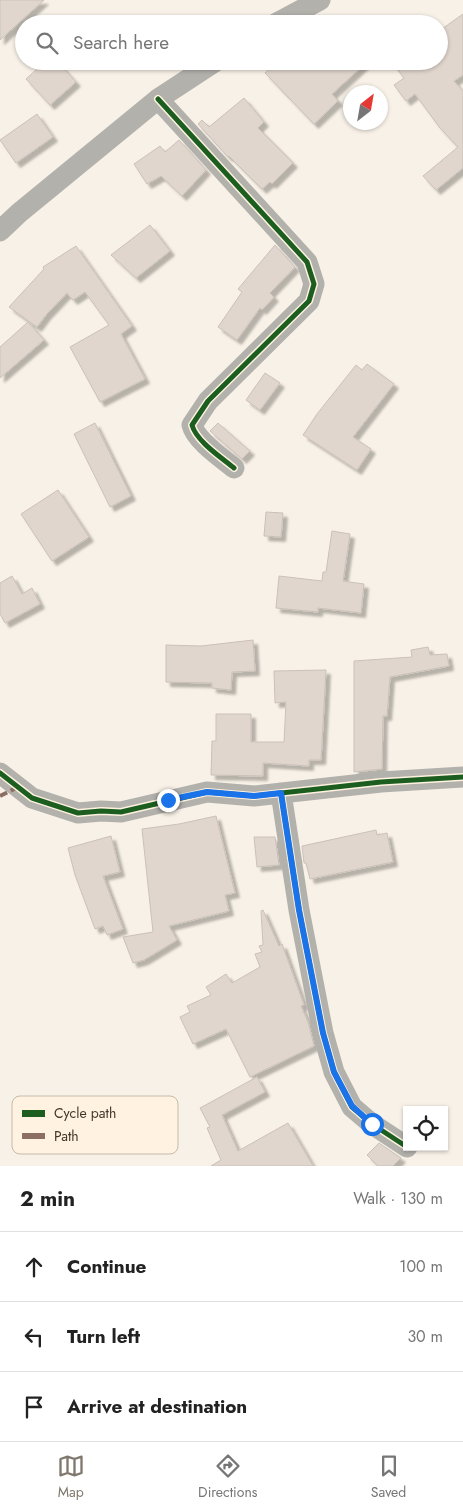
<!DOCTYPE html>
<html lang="en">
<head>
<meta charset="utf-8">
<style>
  :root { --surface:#fff; --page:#f2f2f2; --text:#222; --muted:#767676; --line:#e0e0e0; --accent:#80786d }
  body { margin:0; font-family:Jost,sans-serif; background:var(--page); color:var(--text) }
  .controls { position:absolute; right:15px; bottom:15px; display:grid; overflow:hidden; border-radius:0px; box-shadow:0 1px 4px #0004 }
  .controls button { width:45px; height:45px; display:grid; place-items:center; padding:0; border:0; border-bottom:1px solid var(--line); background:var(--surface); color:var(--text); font:25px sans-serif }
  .compass { position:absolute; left:343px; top:85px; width:45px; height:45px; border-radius:50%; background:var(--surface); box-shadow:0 1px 4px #0004; rotate:31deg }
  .stop { position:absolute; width:15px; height:15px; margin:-11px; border:4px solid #1a73e8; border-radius:50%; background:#fff }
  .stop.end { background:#1a73e8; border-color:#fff; box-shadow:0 1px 5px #0008 }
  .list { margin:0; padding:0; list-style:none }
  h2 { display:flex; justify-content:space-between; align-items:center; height:65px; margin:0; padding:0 20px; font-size:21px }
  h2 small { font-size:16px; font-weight:400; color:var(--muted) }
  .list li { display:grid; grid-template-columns:32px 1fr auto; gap:15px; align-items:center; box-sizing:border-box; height:70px; padding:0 20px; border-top:1px solid var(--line) }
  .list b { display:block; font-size:19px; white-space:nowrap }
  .list em { font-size:16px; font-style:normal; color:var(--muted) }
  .icon { flex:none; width:28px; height:28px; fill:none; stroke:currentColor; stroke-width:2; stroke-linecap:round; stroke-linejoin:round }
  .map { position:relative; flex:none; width:463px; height:1166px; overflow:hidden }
  .search { position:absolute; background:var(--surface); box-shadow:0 1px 4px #0004; left:15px; right:15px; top:15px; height:55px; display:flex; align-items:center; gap:12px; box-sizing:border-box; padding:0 18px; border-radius:28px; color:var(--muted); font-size:19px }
  .sheet { height:275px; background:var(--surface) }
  nav { display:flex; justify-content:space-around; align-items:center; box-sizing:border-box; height:70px; border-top:1px solid var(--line); background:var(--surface); font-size:14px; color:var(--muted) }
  nav a { display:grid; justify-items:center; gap:2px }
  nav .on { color:var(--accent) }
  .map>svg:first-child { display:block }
</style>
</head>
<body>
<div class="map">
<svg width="463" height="1166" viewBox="0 0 463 1166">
  <defs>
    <filter id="shadow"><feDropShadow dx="4.5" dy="4.5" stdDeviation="1" flood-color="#0004"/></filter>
  </defs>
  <rect width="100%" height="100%" fill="#f8f1e7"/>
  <path fill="#e1d6ce" stroke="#cac1b9" filter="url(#shadow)" d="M0 0H44L0 40Z
    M463 14V75L454 81 463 91V168L436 190 423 176 458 147 440 128 415 94 406 101 394 85 404 78 391 61H439V31Z
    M46 61H57L76 82 50 105 26 79Z
    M278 61H368L332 94 338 101 314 124 265 73Z
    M244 98 264 122 258 128 293 163 272 184 270 182 262 189 229 156 228 157 198 124 202 120 209 127Z
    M37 114 53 137 16 163 0 140Z
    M179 140 206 170 182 196 161 176 147 184 134 164 160 146 165 152Z
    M150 225 170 251 136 278 111 255Z
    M275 245 295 267 270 293 274 297 262 310 260 308 237 340 218 327 242 292 238 289Z
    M76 246 132 326 121 334 145 379 100 402 70 347 109 325 85 292 73 300 67 293 46 315 37 327 9 307 44 269 43 267Z
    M28 322 44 340 0 378V347Z
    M367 364 394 384 353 437 371 449 357 470 303 435 317 414 356 365 362 370Z
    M265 373 280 383 260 410 246 400Z
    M95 423 131 496 110 507 74 434Z
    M218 423 250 451 242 459 210 431Z
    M58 490 89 537 52 561 21 514Z
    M266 512 283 513 281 537 264 536Z
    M332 531 350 534 343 581 364 584 361 613 318 608V612L276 608 279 576 322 581 323 572H326Z
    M12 576 22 594 32 588 40 604 5 623 0 614V583Z
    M253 640 255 671 232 672 231 690 212 688V683L166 682V645L201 646Z
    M428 647 430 655 447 654 449 666 390 677 387 716H383L382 769 354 772V661L412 657 411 650Z
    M326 670 321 760H309V766L263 763V776L211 775 212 741H216V714H251V742H284L286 702 275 703 274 671Z
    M216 816 235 893 225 895 229 911 169 926 177 940 144 960 133 963 123 937 153 932 142 829 179 824Z
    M376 830 377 835 387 833 393 862 310 879 306 863H304L302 846Z
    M111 836 120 872 103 876 123 929 107 935 103 926 95 929 75 875 68 848Z
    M254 837H275L279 865 257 867Z
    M263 910 279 946 282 944 304 1005 301 1006 308 1022 314 1046 250 1077 226 1029 193 1044 180 1017 190 1012 187 1006 211 995 206 987 226 974 232 983 260 967 255 954 262 952 259 946 263 945 261 911Z
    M257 1077 265 1092 222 1115 238 1151 288 1123 313 1166H211L221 1160 207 1128 210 1127 200 1108Z
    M379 1143 401 1158 393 1166H378L367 1155Z"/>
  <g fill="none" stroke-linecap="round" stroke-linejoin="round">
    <path stroke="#b3b1ac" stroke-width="21" d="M275 24 320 0
      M158 99 307 262 314 284 309 301 208 401 192 425C196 441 222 458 234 468
      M0 231 19 213 158 99 216 61
      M0 773 32 798 78 813 101 811 121 812 207 792 254 796 381 782 463 777
      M281 793 299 910 323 1033 334 1072 352 1107 372 1124 407 1147"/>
    <path stroke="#8d6e63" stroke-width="4" stroke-dasharray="8 4" stroke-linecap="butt" d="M0 796 18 787"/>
    <g stroke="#fff2e0" stroke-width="8">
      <path id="cycleway" d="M158 99 307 262 314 284 309 301 208 401 192 425C196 441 222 458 234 468
        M0 773 32 798 78 813 101 811 121 812 207 792 254 796 381 782 463 777
        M281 793 299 910 323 1033 334 1072 352 1107 372 1124 407 1147"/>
    </g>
    <use href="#cycleway" stroke="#1b5e20" stroke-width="5"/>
  </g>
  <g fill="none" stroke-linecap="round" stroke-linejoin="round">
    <path stroke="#1a73e8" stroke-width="6" d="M168 800 207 792 254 796 281 793 299 910 323 1033 334 1072 352 1106 372 1124"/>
  </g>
  <rect x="12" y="1096" width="166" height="58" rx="8" fill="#fff2e0" stroke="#c5baaa" stroke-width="1"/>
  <rect x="22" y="1110" width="23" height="7" fill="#1b5e20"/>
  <rect x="22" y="1133" width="23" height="6" fill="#8d6e63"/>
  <g font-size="14" fill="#3f372b">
    <text x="54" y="1118">Cycle path</text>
    <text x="54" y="1141">Path</text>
  </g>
</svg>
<div class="controls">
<button><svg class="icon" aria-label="locate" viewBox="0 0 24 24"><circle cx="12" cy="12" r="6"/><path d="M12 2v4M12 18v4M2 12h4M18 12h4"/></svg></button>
</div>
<svg class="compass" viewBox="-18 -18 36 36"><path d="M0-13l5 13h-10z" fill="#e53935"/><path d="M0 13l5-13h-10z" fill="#767676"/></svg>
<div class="stop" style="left:372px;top:1124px"></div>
<div class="stop end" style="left:168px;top:800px"></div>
<div class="search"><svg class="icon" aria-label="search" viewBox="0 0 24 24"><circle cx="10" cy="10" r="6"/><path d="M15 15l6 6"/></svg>Search here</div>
</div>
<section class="sheet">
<h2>2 min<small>Walk · 130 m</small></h2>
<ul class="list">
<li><svg class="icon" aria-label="ahead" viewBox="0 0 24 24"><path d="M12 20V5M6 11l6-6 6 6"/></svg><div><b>Continue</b></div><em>100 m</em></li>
<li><svg class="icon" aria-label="left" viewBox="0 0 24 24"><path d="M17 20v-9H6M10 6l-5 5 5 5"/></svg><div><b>Turn left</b></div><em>30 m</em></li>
<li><svg class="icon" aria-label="arrive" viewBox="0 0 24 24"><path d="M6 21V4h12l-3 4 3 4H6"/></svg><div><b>Arrive at destination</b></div></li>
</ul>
</section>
<nav>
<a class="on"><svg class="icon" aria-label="map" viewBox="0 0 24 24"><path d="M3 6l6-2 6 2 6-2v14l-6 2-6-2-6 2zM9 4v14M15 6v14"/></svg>Map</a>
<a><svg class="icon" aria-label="directions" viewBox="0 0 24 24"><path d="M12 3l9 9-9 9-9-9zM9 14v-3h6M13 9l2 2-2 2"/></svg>Directions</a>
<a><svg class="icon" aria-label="saved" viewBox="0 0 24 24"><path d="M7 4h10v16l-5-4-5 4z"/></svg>Saved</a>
</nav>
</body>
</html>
